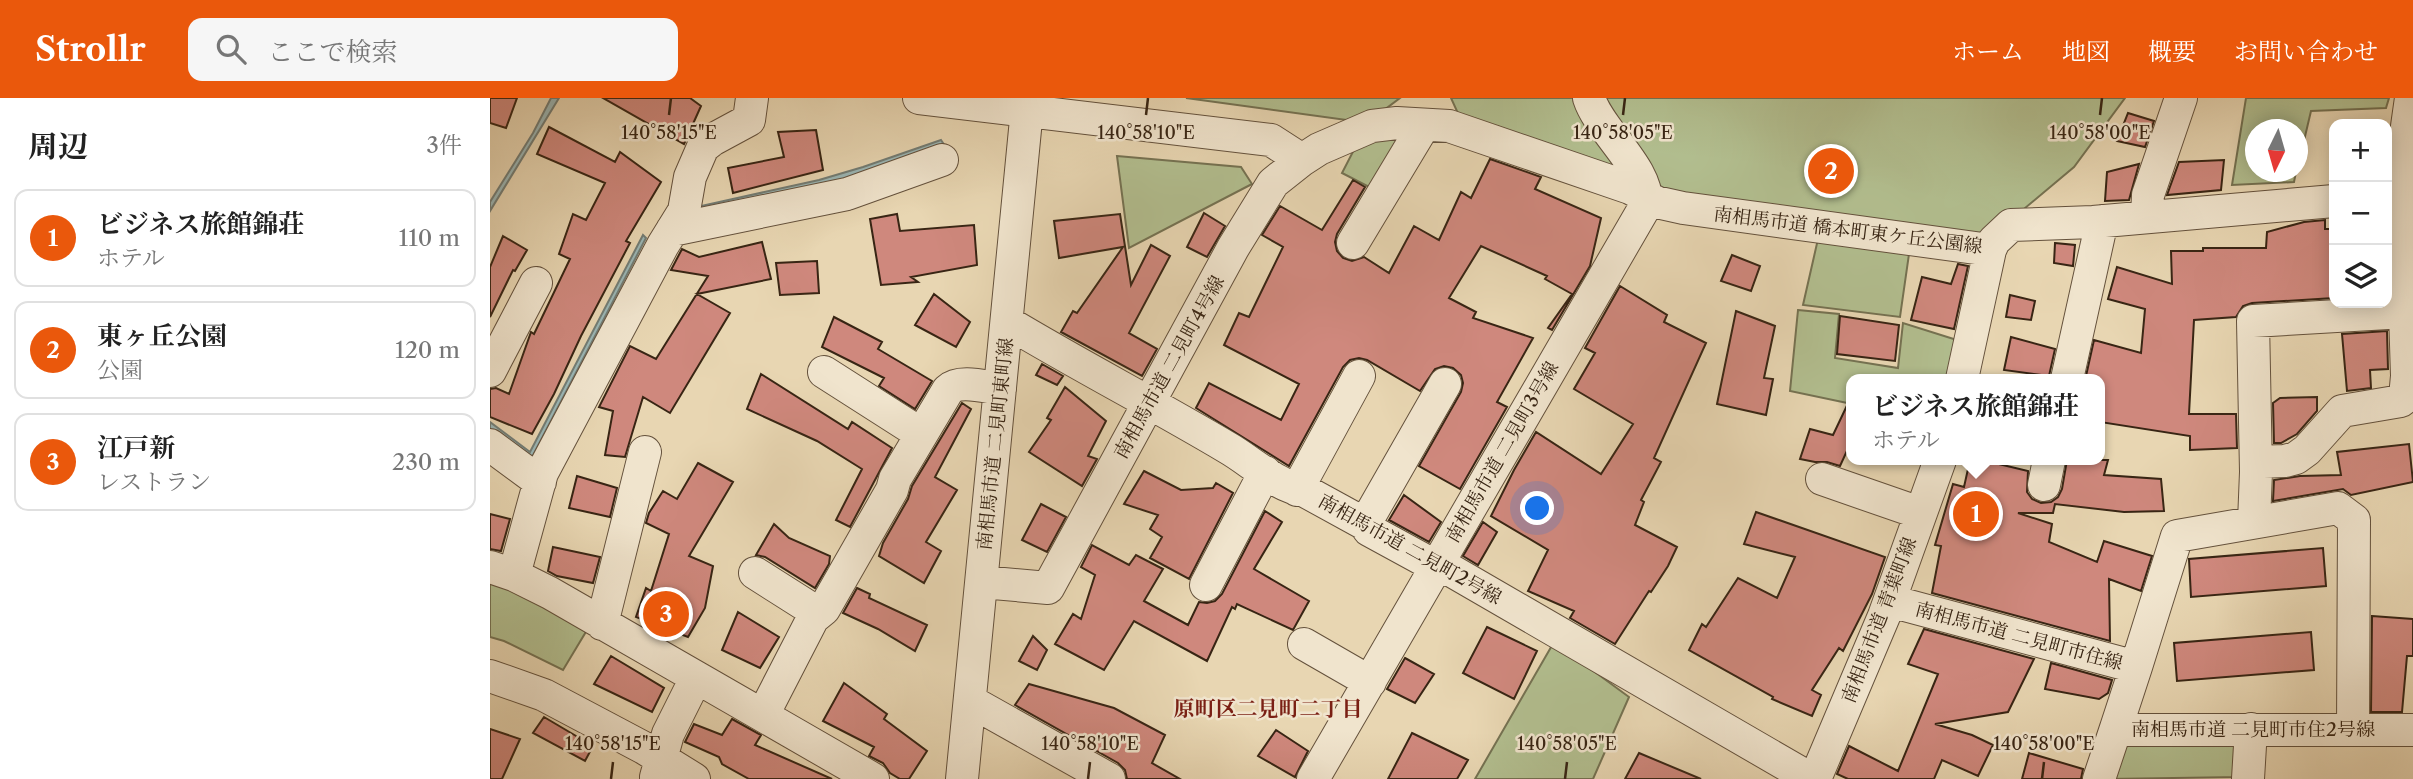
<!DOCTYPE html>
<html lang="ja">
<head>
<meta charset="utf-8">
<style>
  :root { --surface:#fff; --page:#f6f6f6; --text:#222; --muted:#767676; --line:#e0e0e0; --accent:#ea580c }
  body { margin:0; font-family:"Libre Caslon Text","Noto Serif JP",serif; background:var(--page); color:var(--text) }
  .controls { position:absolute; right:21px; top:21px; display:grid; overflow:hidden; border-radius:14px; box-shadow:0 4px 18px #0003 }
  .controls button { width:63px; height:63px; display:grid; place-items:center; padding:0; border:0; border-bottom:2px solid var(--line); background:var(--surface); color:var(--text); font:35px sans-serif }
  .compass { position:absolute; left:1755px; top:21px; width:63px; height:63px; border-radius:50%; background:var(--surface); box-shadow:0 4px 18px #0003; rotate:185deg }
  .you { position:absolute; left:1048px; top:411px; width:24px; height:24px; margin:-18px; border:5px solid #fff; border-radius:50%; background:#1a73e8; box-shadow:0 0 0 10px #1a73e833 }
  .badge { display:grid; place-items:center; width:46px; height:46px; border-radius:50%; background:var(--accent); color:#fff; font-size:23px; font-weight:700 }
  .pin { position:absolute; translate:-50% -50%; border:4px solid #fff; box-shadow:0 2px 7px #0006 }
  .popup { position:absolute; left:1356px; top:276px; width:259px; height:91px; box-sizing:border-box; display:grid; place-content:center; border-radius:14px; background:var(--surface); filter:drop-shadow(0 2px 5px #0005); font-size:23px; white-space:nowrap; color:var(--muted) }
  .popup b { font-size:26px; color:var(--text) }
  .popup::after { content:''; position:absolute; left:50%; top:100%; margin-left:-14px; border:14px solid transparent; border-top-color:var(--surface) }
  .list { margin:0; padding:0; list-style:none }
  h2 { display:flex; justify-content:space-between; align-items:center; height:91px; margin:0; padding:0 28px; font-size:30px }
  h2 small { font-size:23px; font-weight:400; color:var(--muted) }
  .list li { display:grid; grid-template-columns:46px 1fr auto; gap:21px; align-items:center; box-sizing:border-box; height:98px; margin:0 14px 14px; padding:0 14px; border:2px solid var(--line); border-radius:14px }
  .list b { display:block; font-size:26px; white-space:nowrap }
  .list p { margin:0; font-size:23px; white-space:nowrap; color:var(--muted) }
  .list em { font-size:23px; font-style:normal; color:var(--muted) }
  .icon { flex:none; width:38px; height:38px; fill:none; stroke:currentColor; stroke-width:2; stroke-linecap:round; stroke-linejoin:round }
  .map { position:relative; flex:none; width:1923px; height:681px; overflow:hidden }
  header { display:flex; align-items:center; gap:42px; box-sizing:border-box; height:98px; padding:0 35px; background:var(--accent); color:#fff }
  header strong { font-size:33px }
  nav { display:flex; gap:38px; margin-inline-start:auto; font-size:24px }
  .search { width:490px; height:63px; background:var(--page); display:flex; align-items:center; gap:18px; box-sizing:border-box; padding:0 24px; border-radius:14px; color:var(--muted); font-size:26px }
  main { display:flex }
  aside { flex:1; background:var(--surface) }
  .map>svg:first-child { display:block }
</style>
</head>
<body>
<header>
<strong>Strollr</strong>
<div class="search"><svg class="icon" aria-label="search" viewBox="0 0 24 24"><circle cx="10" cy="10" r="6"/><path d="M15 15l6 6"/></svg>ここで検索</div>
<nav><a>ホーム</a><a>地図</a><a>概要</a><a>お問い合わせ</a></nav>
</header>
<main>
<aside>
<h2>周辺<small>3件</small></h2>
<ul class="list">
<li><span class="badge">1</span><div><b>ビジネス旅館錦荘</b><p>ホテル</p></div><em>110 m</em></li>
<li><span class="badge">2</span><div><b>東ヶ丘公園</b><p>公園</p></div><em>120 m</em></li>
<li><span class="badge">3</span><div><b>江戸新</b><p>レストラン</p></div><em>230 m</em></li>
</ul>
</aside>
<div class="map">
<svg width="1923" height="681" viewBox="0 0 1923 681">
  <rect width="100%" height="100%" fill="#e8d6b2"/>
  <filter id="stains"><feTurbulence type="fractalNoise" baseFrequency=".00286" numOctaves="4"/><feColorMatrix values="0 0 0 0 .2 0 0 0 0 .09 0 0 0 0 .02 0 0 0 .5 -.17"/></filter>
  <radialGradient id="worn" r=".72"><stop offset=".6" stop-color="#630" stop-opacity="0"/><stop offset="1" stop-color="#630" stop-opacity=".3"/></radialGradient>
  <path fill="#b2be8f" stroke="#757252" stroke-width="2" d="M696 0H910L886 18 871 24Z
    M961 0H1635L1584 69 1497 142 1420 149 1410 219 1313 207 1328 141 1197 101 971 22Z
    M1756 0H1899L1896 10 1821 13 1808 68V32H1766V74H1806L1804 84 1742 87Z
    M918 35 883 91 852 75 869 42Z
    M627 58 751 69 762 86 639 150Z
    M1308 212 1349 216 1345 260 1408 270 1413 225 1470 243 1462 281H1362V306L1300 293Z
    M0 483 36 496 97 532 73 572 14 543 0 539Z
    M1064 544 1139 599 1103 681H985Z
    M1630 640H1747L1750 679 1617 681Z"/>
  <path fill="#9bb7b6" stroke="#737d75" stroke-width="2" d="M61 0H69L0 113V104L43 35Z
    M451 42 455 48 335 88 211 115V108L329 82 373 69Z
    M153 137 156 140 39 365 0 338V324L40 354Z"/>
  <path fill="#cf887d" stroke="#382514" stroke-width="2" d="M0 0H27L16 30 0 25Z
    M113 0H200L211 8 194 46Z
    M1638 15 1664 23 1655 49 1627 43Z
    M59 29 125 64 130 54 171 84 136 143 140 145 91 238 64 296 42 336 0 319V291L6 290 19 296 41 234 44 236 80 161 69 156 83 116 96 122 115 85 47 56Z
    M326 32 333 72 243 95 238 70 294 59 288 34Z
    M1000 61 1051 79 1045 91 1111 120 1100 168 1062 232 1058 230 1082 196 1055 181 1057 178 991 148 959 200 986 214 983 220 1043 240 1007 304 1017 309 970 391 929 368 971 294 973 285 971 277 963 270 954 268 945 271 930 293 877 262 869 260 860 262 853 269 799 368 706 310 719 285 791 322 809 286 734 247 749 215 759 219 793 149 772 137 790 108 832 132 863 82 875 89 847 136 845 144 847 153 853 160 862 163 874 159 899 175 924 128 949 142 971 94 981 100Z
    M1734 62 1731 92 1677 97 1689 64Z
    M1649 66 1639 102 1615 103 1617 74Z
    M714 115 735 128 717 159 697 149Z
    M407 116 410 133 484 127 487 167 421 179 428 184 391 187 380 121Z
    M630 116 641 187 661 147 680 158 639 235 667 251 652 278 571 234 583 213 587 215 633 149 569 160 564 123Z
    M1835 122V131H1844V200L1762 205 1753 208 1746 219 1704 222 1699 316H1746L1747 350 1700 352V338L1610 324V281L1596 278 1604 242 1651 255 1655 211 1618 201 1627 169 1682 186 1681 153H1713V150H1776L1777 134 1814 124Z
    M13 138 37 152 25 173 23 172 0 219V169Z
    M272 144 281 181 207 196 240 215 180 315 153 299 135 359 115 357 123 313 109 309 140 248 166 261 218 178 181 172 192 151 209 159Z
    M1565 145 1585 147 1583 168 1564 165Z
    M1242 157 1270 168 1261 193 1231 183Z
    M327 163 329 195 290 197 286 165Z
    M1468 166 1478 168 1464 231 1421 222 1432 179 1461 186Z
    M1130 188 1177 217 1174 224 1216 245 1164 360 1171 364 1151 402 1154 404 1145 427 1187 449 1178 468 1161 494 1159 493 1125 546 1080 520 1084 513 1038 493 1058 452 1001 418 1024 372 1046 334 1111 376 1143 326 1084 291 1105 255 1095 250Z
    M444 196 480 224 466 249 425 227Z
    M1520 197 1545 203 1541 222 1516 219Z
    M1246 213 1285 228 1274 280 1283 281 1276 317 1227 306Z
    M1350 218 1409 227 1405 263 1347 256Z
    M344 219 392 244 388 251 442 283 425 311 389 288 394 280 332 249Z
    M1897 233 1898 271 1880 272 1881 290 1857 293 1852 236Z
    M1521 239 1565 251 1559 278 1514 272Z
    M552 266 573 278 567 287 546 277Z
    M271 276 358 331 362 324 402 350 360 429 346 422 372 371 327 343 257 311Z
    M575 289 616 323 598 358 607 361 592 388 539 354 561 322 557 320Z
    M1362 297V342L1350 368 1337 364H1325L1310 361 1320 331 1343 337Z
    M1827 299V313L1807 336 1791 345H1784L1783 305 1790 300Z
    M472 305 481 311 445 379 467 392 436 444 451 453 434 485 389 458 393 445 418 401 422 388Z
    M1919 346 1923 384 1861 397 1853 391 1783 403 1784 382 1810 378 1851 377 1847 354Z
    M1480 362H1492L1538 373 1537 394 1542 401 1551 405 1561 404 1568 399 1572 391 1577 362H1618L1614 377 1671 381 1674 413 1634 414 1565 406 1563 415H1528L1562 426 1559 444 1607 464 1614 443 1662 458 1651 493 1619 481 1620 543 1442 495 1451 448 1445 447 1463 386 1474 389Z
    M208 365 243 384 199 458 223 468 215 510 198 539 146 519 156 490 161 493 179 436 156 425 159 415 173 393 187 401Z
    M654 373 691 392 723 390 726 385 743 395 699 481 660 460 672 439 660 431 668 417 634 406Z
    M87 378 127 390 120 419 79 410Z
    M914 397 951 424 939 444 899 422Z
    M551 406 576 419 557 454 532 442Z
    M775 413 792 424 764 471 819 503 803 532 747 506 745 511 742 509 717 563 644 523 614 572 565 546 583 516 591 521 605 477 591 469 602 447 639 467 646 457 673 471 654 503 698 527 709 504 717 505 725 503 732 496Z
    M1266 414 1395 459 1382 496 1353 553 1349 550 1322 592 1331 597 1322 618 1282 601 1283 599 1199 552 1212 526 1216 529 1248 480 1287 500 1305 459 1254 446Z
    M0 416 20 421 11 453 0 451Z
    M993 424 1007 434 988 467 973 458Z
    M284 426 299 440 340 458 339 466 325 490 275 459 266 457Z
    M63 449 110 459 103 485 67 478 58 473Z
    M1833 450 1836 488 1701 499 1699 461Z
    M367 490 380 496 379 500 437 527 425 553 388 531 353 515Z
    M248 514 289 539 270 570 232 552Z
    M1882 518 1923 521V558H1917L1912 614H1881Z
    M997 529 1047 553 1024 601 973 575Z
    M1434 531 1544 561 1518 614 1445 626 1482 637 1503 647 1488 678 1452 662 1444 681H1358L1347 676 1359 648 1408 673 1448 576 1418 566Z
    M1821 534 1824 572 1687 583 1684 545Z
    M543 538 557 552 547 572 529 563Z
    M121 558 174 590 162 614 104 586Z
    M915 560 944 576 925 605 897 591Z
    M1561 565 1622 582 1618 595 1609 601 1555 591Z
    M354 585 397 616 394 621 437 653 419 681H410L400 675 393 665 379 658 384 649 333 623Z
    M539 586 624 610 675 637 662 665 690 681H637L635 672 628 665 525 607Z
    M54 619 103 648 95 663 43 635Z
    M242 621 271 637 265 647 342 681H259L232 666 229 659 195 644 204 626 232 637Z
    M0 631 30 641 12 681H0Z
    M786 632 818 653 805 679 768 658Z
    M922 635 978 662 967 681H898Z
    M1149 655 1211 681H1135Z
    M1539 655 1593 671 1591 681H1532Z"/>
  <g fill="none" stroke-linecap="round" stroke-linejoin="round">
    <g stroke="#64513c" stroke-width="34">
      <path id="minor" d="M429 0 781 42 812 62
        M1657 118 1658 97 1691 0
        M182 132 357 96 452 62
        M863 145 934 27
        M517 224C590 268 666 307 738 350 759 362 790 390 813 392L875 426 879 432 934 462 962 473 1321 681
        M0 273 46 185
        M334 274 431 336
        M1472 281 1500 152 1504 143 1521 127 1603 124 1844 103
        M1577 281 1612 123
        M0 347 50 384
        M1766 364 1795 363 1806 360 1817 352 1852 313 1911 303 1915 299 1917 278 1915 214H1923
        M1332 381 1430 415
        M1554 387 1559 362
        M807 392 869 278
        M1764 424 1766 374 1763 223 1915 214 1909 85 1921 0
        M875 426 955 286
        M0 469 24 477 60 495 383 681
        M265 475 328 515
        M24 477 52 375 173 147 194 113 200 79 213 49 222 42 259 22 262 0
        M492 484 558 490 743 150 783 85 812 62 829 51 882 28 907 25 959 28 1140 90 1166 104 1193 110 1500 152
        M716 487 775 374
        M1400 503 1646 569 1687 438 1848 410 1864 422 1863 632
        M112 526 155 354
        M814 546 880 584
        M1646 569 1626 630 1649 632H1923
        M0 578 54 597 154 650 204 681
        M480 603 619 681
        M273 617 323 520 334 511 402 392 405 381 458 292C470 281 495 289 510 291
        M166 679 178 636 206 580
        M472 681 537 11
        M823 681 1156 107C1160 72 1110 34 1099 0
        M1325 681 1394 518 1450 362
        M1609 681 1626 630
        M1758 681 1761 631"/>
    </g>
    <use href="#minor" stroke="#f0e4cd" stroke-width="32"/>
  </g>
  <path fill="none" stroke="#382514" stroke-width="2.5" d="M179 17 181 0M656 17 658 0M1133 17 1135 0M1610 17 1612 0M121 681 123 664M598 681 600 664M1075 681 1077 664M1552 681 1554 664"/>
  <g text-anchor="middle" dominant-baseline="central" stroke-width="5" stroke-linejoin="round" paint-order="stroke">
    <g font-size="19" fill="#382514" stroke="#f0e4cd">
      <text transform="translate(1358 132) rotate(7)">南相馬市道 橋本町東ケ丘公園線</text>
      <text transform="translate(679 269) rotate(-61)">南相馬市道 二見町4号線</text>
      <text transform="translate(505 346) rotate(-84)">南相馬市道 二見町東町線</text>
      <text transform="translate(1012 354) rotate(-60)">南相馬市道 二見町3号線</text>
      <text transform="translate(920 451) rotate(29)">南相馬市道 二見町2号線</text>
      <text transform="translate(1389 522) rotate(-69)">南相馬市道 青葉町線</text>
      <text transform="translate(1529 538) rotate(15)">南相馬市道 二見町市住線</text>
      <text x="1763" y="631">南相馬市道 二見町市住2号線</text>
    </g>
    <g font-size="21" font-weight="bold" fill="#7a1f14" stroke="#f0e4cd">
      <text x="778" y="610">原町区二見町二丁目</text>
    </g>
  </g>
  <g font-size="18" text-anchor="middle" fill="#382514" stroke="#f0e4cd" stroke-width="5" stroke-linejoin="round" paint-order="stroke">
    <text x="179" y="41">140°58'15"E</text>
    <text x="656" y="41">140°58'10"E</text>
    <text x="1133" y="41">140°58'05"E</text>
    <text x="1610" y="41">140°58'00"E</text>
    <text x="123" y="652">140°58'15"E</text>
    <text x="600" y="652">140°58'10"E</text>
    <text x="1077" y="652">140°58'05"E</text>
    <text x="1554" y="652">140°58'00"E</text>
  </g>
  <rect width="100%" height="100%" filter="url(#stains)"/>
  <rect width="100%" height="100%" fill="url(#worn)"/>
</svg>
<div class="controls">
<button>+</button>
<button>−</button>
<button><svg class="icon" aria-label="layers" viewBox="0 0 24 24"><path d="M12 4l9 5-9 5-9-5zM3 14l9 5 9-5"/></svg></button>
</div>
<svg class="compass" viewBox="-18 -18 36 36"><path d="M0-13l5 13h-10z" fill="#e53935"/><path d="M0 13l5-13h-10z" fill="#767676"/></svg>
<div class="you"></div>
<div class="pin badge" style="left:1486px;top:416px">1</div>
<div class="popup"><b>ビジネス旅館錦荘</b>ホテル</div>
<div class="pin badge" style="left:1341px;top:73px">2</div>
<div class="pin badge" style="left:176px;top:516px">3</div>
</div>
</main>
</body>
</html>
